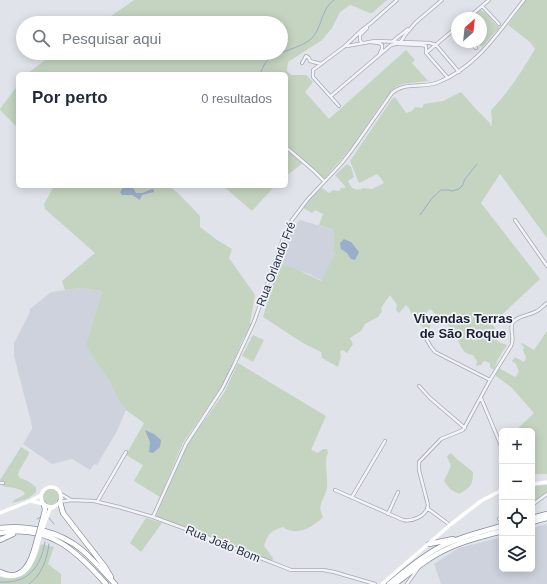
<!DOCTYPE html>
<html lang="pt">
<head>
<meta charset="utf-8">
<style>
  :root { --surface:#fff; --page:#f6f6f7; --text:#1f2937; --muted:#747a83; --line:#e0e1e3 }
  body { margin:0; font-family:Helvetica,sans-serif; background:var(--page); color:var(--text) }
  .controls { position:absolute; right:12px; bottom:12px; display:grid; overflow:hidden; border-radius:6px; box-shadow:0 2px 10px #0003 }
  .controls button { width:36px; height:36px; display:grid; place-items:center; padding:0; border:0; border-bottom:1px solid var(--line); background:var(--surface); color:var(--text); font:20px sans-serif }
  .compass { position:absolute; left:451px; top:12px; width:36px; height:36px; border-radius:50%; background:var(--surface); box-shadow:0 2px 10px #0003; rotate:27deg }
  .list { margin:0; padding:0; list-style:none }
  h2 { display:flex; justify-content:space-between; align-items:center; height:52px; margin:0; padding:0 16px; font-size:17px }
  h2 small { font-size:13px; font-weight:400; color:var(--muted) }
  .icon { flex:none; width:22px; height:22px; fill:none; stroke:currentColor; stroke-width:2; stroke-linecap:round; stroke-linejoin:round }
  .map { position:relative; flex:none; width:547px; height:584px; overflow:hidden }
  .search { position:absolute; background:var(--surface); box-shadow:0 2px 10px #0003; left:16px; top:16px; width:272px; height:44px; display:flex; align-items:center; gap:10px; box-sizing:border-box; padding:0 14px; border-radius:22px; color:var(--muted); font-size:15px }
  .panel { position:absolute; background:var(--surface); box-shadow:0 2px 10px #0003; left:16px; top:72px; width:272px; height:116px; border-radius:6px }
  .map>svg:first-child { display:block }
</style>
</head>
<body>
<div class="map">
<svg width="547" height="584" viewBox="0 0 547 584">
  <rect width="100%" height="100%" fill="#e0e3e9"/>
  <path fill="#ced2dc" d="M300 220 334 230V241L332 251 335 253 322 281 309 274 279 263 288 238 295 225Z
    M81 288 102 291 86 345 96 363 100 367 111 384 117 398 126 410 117 431 97 465 94 464 90 470 72 459 52 464 23 444 32 429V426L14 356V343L29 314 30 309 51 292Z
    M547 524V584H441L434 564 459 548 502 537V569H532V528Z"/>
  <path fill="#c4d4c0" d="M134 0H387L372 13C363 12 359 7 350 5L340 12 332 28 322 40 288 62 287 71 291 75H306L313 82 305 92 329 119 406 50 415 60 412 63 428 81 402 84 396 87 384 100 351 148 324 179 286 145V74H27L54 53H281V23H205L207 21H203L202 23H101Z
    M526 0H547V238L500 174 481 203 540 279 491 325 494 326 498 342 507 345 498 359 494 370 490 367V363L484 361 481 365 476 366 477 361 473 355C471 355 468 354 466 353 461 349 457 339 457 333L430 309 425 314 431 322 430 328 425 330 411 313 409 308 406 305 399 313 396 310 397 305 390 295 381 308 382 311 378 317 365 324 361 331 350 338 353 344 347 353 343 350 340 351 341 356 338 367 322 358 321 352 303 343 263 317 279 263 294 268 321 281 335 253 332 251 334 241V230L319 225 323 214 315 210 312 213 303 208 304 206 318 190 322 188 329 193 333 190 339 191 341 188H345V186L335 175 347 164 351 167 354 177 348 181C351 188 354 191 362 189V188L372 189 384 183 381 178 377 174 359 183 350 161 392 99 395 97 406 113 412 111 415 107 422 108 424 104 443 101 461 92 475 108 489 122 491 127 492 121 491 110C509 92 522 71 535 49L530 42 508 25Z
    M480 10C490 12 491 24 500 27L482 47 479 44 474 42H481V18H470Z
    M17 86 18 87V128L1 111 0 109Z
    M286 149 303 163 286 176Z
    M54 186H169L180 195 200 216V227L217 240 232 249 229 258 255 295 250 323 252 324 243 339 232 365 221 388 183 443 160 497 134 481 143 465 126 455 144 423 126 410 117 398 111 384 100 367 96 363 86 345 102 291 81 288 65 290 62 281 95 253 45 209 44 204Z
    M223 186H275L252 211Z
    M547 331V474H532V431H515L534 413 512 388 496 376V373L499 368 515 377 519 372 516 364 512 361 515 357 524 362 526 358 523 350 524 347 521 344 522 343 534 350Z
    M253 335 264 340 253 362 242 356Z
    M238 363 326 416 311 450 318 453 323 449H327L328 453C324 460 328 478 327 487 325 499 316 505 323 517 313 527 297 537 283 527 270 531 268 534 264 546L273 558 272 561 156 516 187 445 224 393Z
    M21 447 29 452V454L19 471 18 475 20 478 28 481 36 487V492C30 499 21 501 12 503L14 500 24 495 25 493C19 487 10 488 3 486L0 480Z
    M451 453 458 460 473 472C473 485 470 488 459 494L450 489 444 481 451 466 447 456Z
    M547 485V492L532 504V486Z
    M43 497a9 9 0 1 1 18 0a9 9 0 1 1-18 0Z
    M146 518 162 523 141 552 130 543Z
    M41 544 54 547 48 564 61 574V584H0V577C26 584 35 563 41 544Z"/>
  <path fill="#99aecb" d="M124 186H132L136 193H142L152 189 154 190V192L142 195 140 200 132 195H122L120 192Z
    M344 239 351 242 359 252 355 260 351 259 347 253 341 249 340 243Z
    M145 430 154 434 161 440 160 447 153 453 149 452 150 442Z"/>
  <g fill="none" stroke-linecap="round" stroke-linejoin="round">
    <path stroke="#99aecb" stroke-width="1" d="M281 53C290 49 302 46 310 40 323 29 320 9 334 0
      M260 74C267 59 265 60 281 53
      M420 215 432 198 441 190H449L452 191 459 189 462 186 465 179 477 164
      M49 518 54 524
      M37 519 41 517
      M0 582C29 584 41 566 45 542
      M29 584C42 575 47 559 49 544"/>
    <g stroke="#a5a9b4" stroke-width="4">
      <path id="street" d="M482 6 499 24
        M468 18 489 0
        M415 23 442 0
        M393 41 408 29
        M370 42 379 43 382 45V49L380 53
        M470 42 476 48
        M362 43 360 40V35L367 28
        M399 44 422 45 426 46V52
        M347 46 375 41 430 43 436 45 459 72
        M426 53 457 27
        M426 53 448 78
        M302 63 306 56 309 58 310 61 321 64
        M331 96 391 45 400 43 405 35 416 22
        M339 106 313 77V70L345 46 363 29 371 23 397 0
        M286 147 314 171 324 181
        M515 220 547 266
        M423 333 431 347 435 352 490 380
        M419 386 430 398 465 428
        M481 398 502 448
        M0 483H3
        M335 490 403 520C412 522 427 516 428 505L419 470V462L441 439 463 430 490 380 511 346C515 339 510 332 512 324 515 316 531 315 537 311 541 309 544 305 547 303
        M61 494 71 500
        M352 497 385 441
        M60 502 71 500 94 501 119 507 153 517 194 532 291 570H323L334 572 375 584
        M97 502 126 452
        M532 505 547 494
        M427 508 450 525
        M388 514 398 492
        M153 517 186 444 222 389 233 367 254 322 283 239 292 220 308 199 341 164 352 150 392 93C406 81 423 89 439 82 478 66 499 31 524 0
        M499 519 502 518
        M407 584 419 567"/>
    </g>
    <g stroke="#868fa1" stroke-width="6">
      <path id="highway" d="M60 502 63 513 105 567 111 577
        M43 518 45 510 44 504
        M532 518 547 514
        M532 522 547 518
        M0 528C29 525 59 531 82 550 94 560 104 573 115 584
        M0 533C49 524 77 551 106 584
        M0 540 13 534
        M429 544 453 539
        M0 572C23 584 32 560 36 543
        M389 584C405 571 421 557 440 547 459 537 481 532 502 526
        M395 584C412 571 429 557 449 548 466 540 484 536 502 531"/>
    </g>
    <use href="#street" stroke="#f3f4f7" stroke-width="2.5"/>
    <path stroke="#fff" stroke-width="3.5" d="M532 484 547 482
      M41 497a10 10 0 1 1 20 0a10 10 0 1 1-20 0Z
      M31 501 44 504
      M0 513 30 501 41 495
      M46 519 50 509 54 507
      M0 574C25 584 34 562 38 543
      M382 584 450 525 481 501 502 490"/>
    <use href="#highway" stroke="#fff" stroke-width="4.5"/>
    <g stroke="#868fa1" stroke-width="6" stroke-linecap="butt">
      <path id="highway-bridge" d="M36 543 43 518"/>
    </g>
    <path stroke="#fff" stroke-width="3.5" d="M38 543 46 519"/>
    <use href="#highway-bridge" stroke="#fff" stroke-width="4.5"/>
  </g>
  <g text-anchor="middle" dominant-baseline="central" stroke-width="3.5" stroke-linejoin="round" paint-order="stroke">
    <g font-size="12" fill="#282f42" stroke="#eff2f7">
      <text transform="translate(276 264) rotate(-69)">Rua Orlando Fré</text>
      <text transform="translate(223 544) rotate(22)">Rua João Bom</text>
    </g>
    <g font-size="13" font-weight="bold" fill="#1a2032" stroke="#eff2f7">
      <text x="463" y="318">Vivendas Terras<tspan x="463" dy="15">de São Roque</tspan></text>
    </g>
  </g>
</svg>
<div class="controls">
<button>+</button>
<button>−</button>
<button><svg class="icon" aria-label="locate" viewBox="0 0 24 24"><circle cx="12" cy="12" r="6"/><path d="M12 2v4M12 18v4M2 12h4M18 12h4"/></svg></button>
<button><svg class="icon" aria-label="layers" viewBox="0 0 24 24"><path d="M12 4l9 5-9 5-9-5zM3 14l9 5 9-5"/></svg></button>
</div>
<svg class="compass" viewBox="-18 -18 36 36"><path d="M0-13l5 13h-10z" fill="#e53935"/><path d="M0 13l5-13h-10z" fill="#747a83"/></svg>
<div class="search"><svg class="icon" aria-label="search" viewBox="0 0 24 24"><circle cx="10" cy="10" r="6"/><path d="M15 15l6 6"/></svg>Pesquisar aqui</div>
<section class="panel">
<h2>Por perto<small>0 resultados</small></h2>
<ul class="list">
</ul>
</section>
</div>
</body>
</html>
